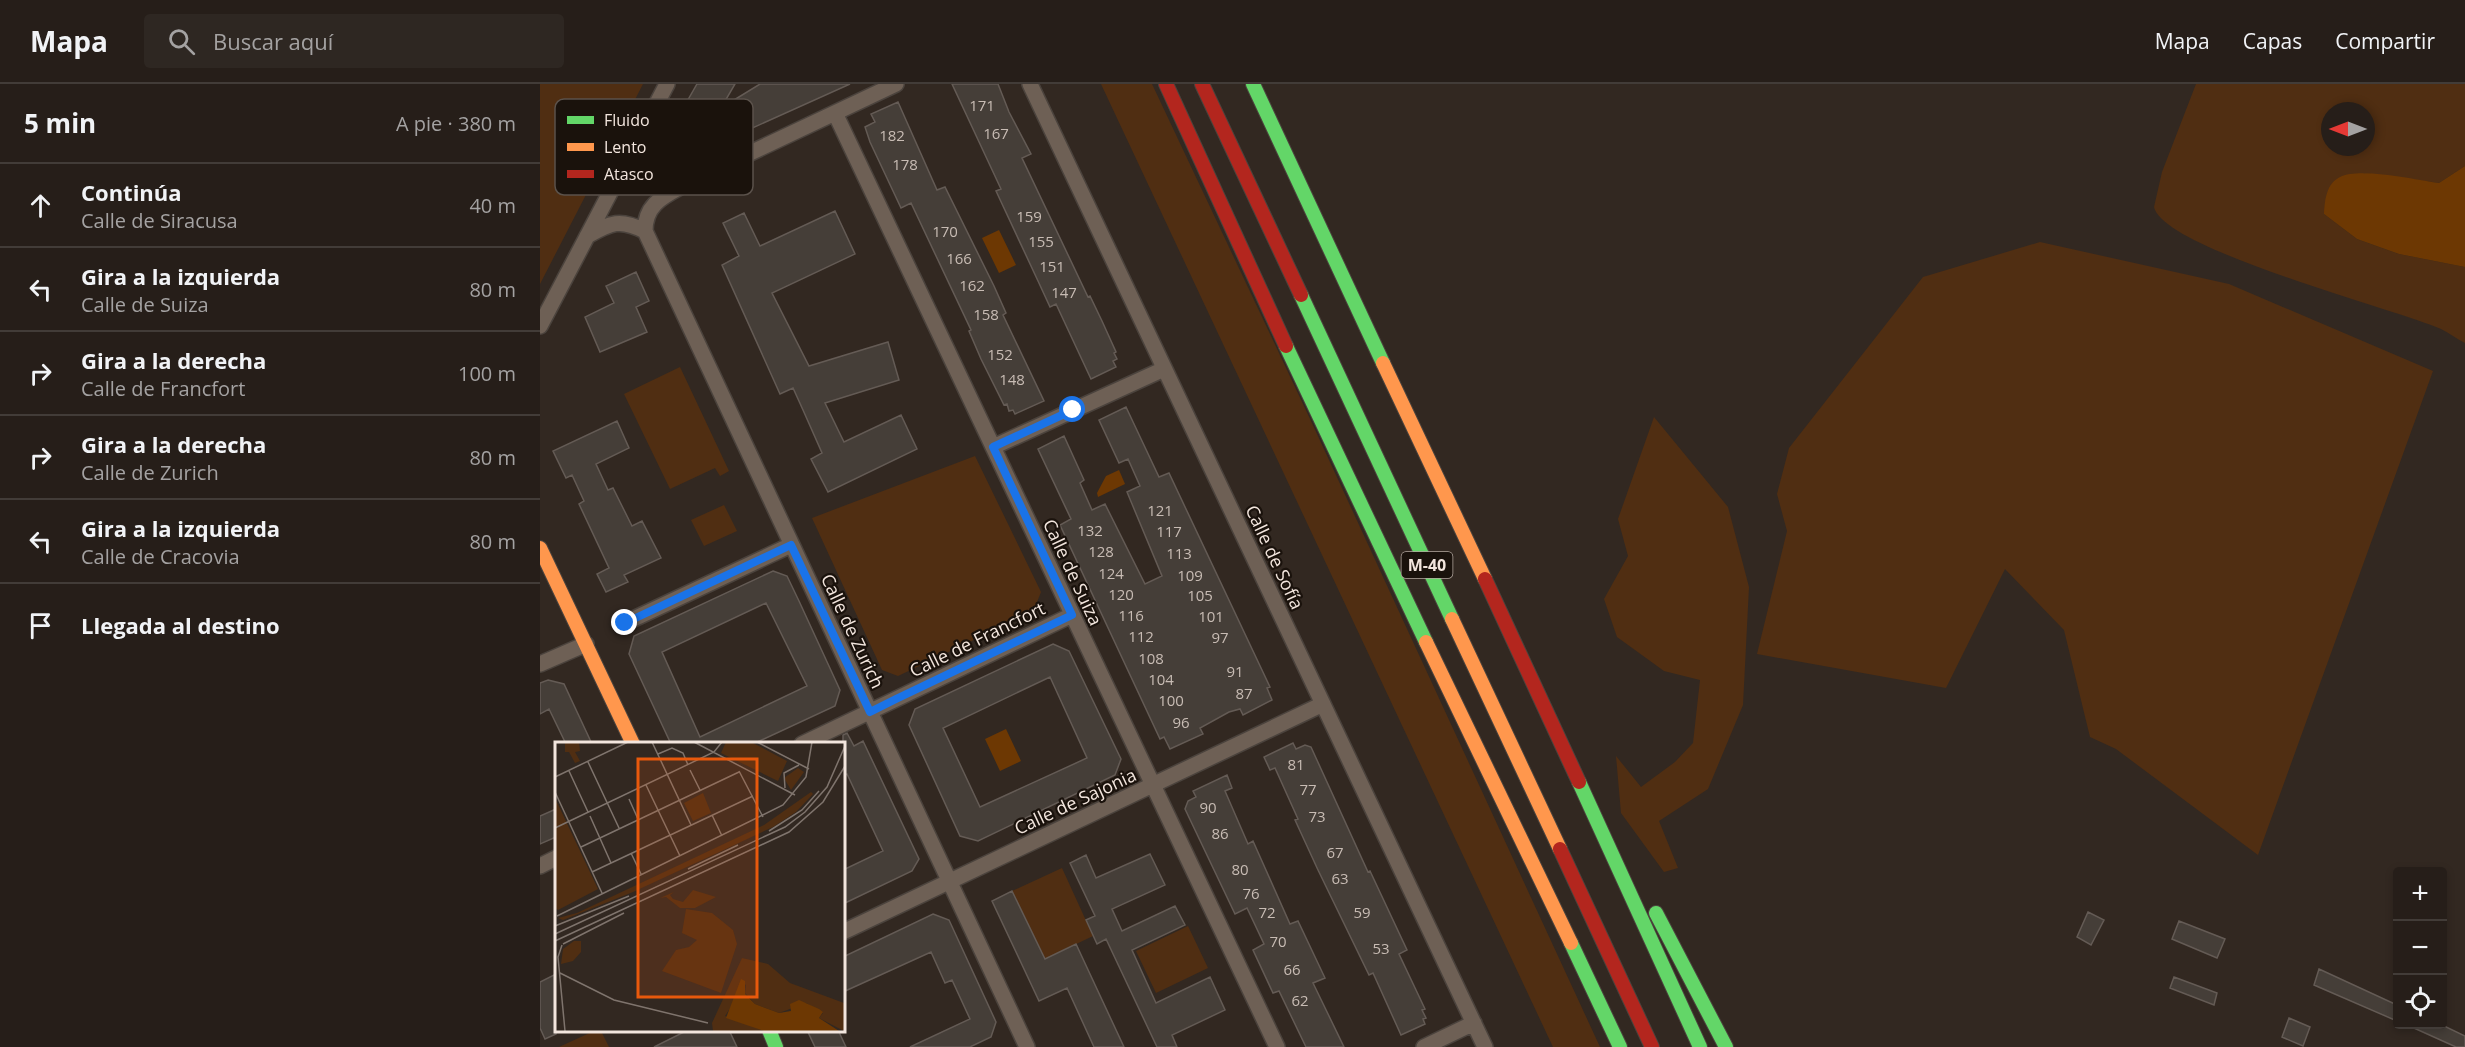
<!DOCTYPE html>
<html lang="es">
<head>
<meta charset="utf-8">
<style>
  :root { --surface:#261e19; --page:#2e2722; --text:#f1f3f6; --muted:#a4a2a2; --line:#423c38 }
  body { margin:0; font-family:"Open Sans",sans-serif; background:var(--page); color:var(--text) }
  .controls { position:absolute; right:18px; bottom:18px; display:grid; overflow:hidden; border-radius:6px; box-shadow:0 3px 9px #0003 }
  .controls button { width:54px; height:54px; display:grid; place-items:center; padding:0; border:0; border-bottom:2px solid var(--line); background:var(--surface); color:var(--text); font:30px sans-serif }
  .compass { position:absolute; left:1781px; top:18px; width:54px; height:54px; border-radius:50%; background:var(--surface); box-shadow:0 3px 9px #0003; rotate:270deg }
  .stop { position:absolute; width:18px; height:18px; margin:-14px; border:4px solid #1a73e8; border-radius:50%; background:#fff }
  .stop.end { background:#1a73e8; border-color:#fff; box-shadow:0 2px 6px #0008 }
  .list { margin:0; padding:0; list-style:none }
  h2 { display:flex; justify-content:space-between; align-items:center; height:78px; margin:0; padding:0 24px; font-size:26px }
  h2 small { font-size:20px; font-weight:400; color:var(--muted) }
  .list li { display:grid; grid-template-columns:39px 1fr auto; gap:18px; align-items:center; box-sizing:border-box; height:84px; padding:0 24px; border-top:2px solid var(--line) }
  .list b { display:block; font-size:22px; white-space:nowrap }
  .list p { margin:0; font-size:20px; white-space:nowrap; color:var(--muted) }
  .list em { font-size:20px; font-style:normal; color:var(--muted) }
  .icon { flex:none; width:33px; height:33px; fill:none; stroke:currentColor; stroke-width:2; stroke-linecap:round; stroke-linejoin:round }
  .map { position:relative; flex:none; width:1925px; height:963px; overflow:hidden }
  header { display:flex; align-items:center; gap:36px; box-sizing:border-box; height:84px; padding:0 30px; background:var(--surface); border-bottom:2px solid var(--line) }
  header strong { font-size:28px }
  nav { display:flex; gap:33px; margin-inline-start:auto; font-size:21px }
  .search { width:420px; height:54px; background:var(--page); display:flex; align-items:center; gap:15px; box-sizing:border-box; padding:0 21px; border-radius:6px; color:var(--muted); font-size:22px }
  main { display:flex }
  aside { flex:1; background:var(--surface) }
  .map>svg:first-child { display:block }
</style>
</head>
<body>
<header>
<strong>Mapa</strong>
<div class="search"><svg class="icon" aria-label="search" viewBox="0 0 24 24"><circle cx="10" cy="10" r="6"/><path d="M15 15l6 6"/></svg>Buscar aquí</div>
<nav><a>Mapa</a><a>Capas</a><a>Compartir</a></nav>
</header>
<main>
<aside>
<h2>5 min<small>A pie · 380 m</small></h2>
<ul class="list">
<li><svg class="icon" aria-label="ahead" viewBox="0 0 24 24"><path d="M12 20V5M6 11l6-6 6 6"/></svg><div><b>Continúa</b><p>Calle de Siracusa</p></div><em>40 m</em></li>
<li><svg class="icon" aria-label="left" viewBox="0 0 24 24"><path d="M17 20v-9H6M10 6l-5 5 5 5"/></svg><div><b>Gira a la izquierda</b><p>Calle de Suiza</p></div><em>80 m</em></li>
<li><svg class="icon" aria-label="right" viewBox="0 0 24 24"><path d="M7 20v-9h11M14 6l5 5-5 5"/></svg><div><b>Gira a la derecha</b><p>Calle de Francfort</p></div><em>100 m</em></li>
<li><svg class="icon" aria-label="right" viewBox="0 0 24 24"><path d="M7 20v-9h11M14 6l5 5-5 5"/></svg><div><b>Gira a la derecha</b><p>Calle de Zurich</p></div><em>80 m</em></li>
<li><svg class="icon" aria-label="left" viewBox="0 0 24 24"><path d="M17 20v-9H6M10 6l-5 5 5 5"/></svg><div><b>Gira a la izquierda</b><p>Calle de Cracovia</p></div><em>80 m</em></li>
<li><svg class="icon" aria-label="arrive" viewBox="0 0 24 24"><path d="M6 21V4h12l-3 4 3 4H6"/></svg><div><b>Llegada al destino</b></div></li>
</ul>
</aside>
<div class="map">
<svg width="1925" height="963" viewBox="0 0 1925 963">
  <rect width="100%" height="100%" fill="#322821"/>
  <path fill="#502e12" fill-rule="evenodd" d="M0 0H103L0 200Z
    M561 0H612L771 337 1060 963H1013Z
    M1656 0H1925V82L1899 99 1824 89 1784 130 1817 155 1859 170 1925 183V259C1917 255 1909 249 1901 245 1855 225 1623 165 1614 123L1622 88ZM1790 27H1826V63H1790Z
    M1500 158 1689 200 1893 287 1718 771 1576 665 1550 653 1524 546 1465 485 1406 604 1217 570 1247 447 1237 410 1249 364 1383 193Z
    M140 283 189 387 180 392 175 384 130 405 84 310Z
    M1114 333 1188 423 1209 503 1203 621 1168 705 1119 737 1138 784 1124 788 1081 729 1076 672 1101 703 1135 678 1153 659 1160 596 1124 587 1077 553 1064 515 1088 472 1078 435Z
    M435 372 501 508 493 528 358 592 342 586 272 434Z
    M184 421 197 447 164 462 151 436Z
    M522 784 553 852 505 875 472 807Z
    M648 842 668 884 616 909 596 867Z
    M54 947H61L69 963H19Z"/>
  <path fill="#6d3803" d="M1925 82V183L1859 170 1817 155 1784 130C1785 116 1786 100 1800 93 1820 83 1876 96 1899 99Z
    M459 146 476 181 459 189 442 154Z
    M579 386 585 400 558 413 557 409 566 392Z
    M466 645 481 677 460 687 445 655Z"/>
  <path fill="#453e38" stroke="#645b55" stroke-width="1.5" fill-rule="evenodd" d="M157 0H195L181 24 220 0H310L157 69 142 63 135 47 137 35Z
    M412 0H458L469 28 491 70 482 74 548 213 550 212 562 237 576 268 574 269 577 275 573 277 576 283 551 295 516 220 510 223 498 197 456 107 461 105Z
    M358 18 397 106 405 103 454 202 466 229 463 231 504 317 475 330 473 326 469 327 467 320 464 321 441 275 429 247 431 246 371 119 361 124 330 58 325 43 335 38 331 30Z
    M295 127 315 170 232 209 269 282 348 258 359 296 285 319 304 358 361 331 377 365 288 408 271 375 282 369 263 326 253 304 240 310 182 181 199 172 183 139 204 129 220 162Z
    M96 188 109 217 96 223 107 248 60 268 45 233 74 219 66 202Z
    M586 323 619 393 629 389 730 603 727 604 732 616 703 631 700 625 689 628 660 644 663 650 630 665 624 653 620 655 520 441 531 435 498 365 524 352 544 396 540 399 552 426 565 420 605 500 622 492 587 408 600 402 588 375 579 379 559 336Z
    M77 337 89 364 56 380 68 406 73 404 92 442 102 437 121 474 84 491 88 498 66 508 57 490 69 484 39 420 44 417 32 391 26 394 13 367Z
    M233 487 247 492 259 517 300 606 295 622 213 660H131L89 570 94 552ZM226 519 267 602 160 653 122 568Z
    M513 560 529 567 581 675 575 691 438 757 420 752 369 641 375 625ZM510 593 547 674 440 723 403 644Z
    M8 596 24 600 52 660H26L9 625 0 630V599Z
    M307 649 314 662 323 657 379 775 372 787 303 820V786L343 767 307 690 303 692V651Z
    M753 659 756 665 765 661 771 663 828 788 830 787 867 866 859 870 885 925 882 926 886 934 883 935 885 940 861 951 833 889 829 891 778 786 755 736 758 735 735 684 730 686 724 673Z
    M687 691 692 704 685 707 708 760 713 757 750 840 758 837 785 894 773 899 804 963H766L739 907 733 909 713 866 724 860 707 824 695 830 645 725 648 717 656 713 653 707Z
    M16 725V753L0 760V732Z
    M610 770 625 801 572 825 582 847 635 822 645 841 592 866 616 919 670 893 685 926 632 951 637 963H617L566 855 557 860 546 836 555 832 530 779 546 771 556 794Z
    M472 807 505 875 536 860 584 963H554L527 904 499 917 452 817Z
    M1548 828 1564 836 1551 861 1537 853Z
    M393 830 409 836 456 938 451 953 430 963H370L430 935 412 896 405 899 391 868 303 908V873Z
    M1639 837 1685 855 1677 874 1632 855Z
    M1779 885 1857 921V937L1774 901Z
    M16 890V950L5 955 0 944V898Z
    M1634 893 1677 909 1674 921 1630 904Z
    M1749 934 1770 943 1763 962 1742 953Z
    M1865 940H1900L1925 952V963H1916Z
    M148 946H189L197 963H114Z
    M267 946H298L306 963H275Z"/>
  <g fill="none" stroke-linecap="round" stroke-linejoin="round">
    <g stroke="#4b433d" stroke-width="18">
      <path id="street" d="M356 0 151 97C128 111 105 117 105 147L487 963
        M490 0 945 963
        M295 29 737 963
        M102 48C103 65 101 93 123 98 130 100 140 98 148 97
        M47 152C71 139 79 134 105 147
        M0 242 127 0
        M453 363 624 285
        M85 539 251 461
        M0 580 46 560
        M262 660 532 531
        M0 782 16 774
        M303 848 783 620
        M884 963 934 939"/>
    </g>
    <g stroke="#4b433d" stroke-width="16">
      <path id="fast" d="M713 0 843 279
        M761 211 912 535
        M746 262 886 558
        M1039 698 1160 963
        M1116 829 1186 963
        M1031 859 1080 963
        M229 946 236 963"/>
    </g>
    <g stroke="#4b433d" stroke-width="16">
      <path id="slow" d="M843 279 945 495
        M0 464 93 660
        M912 535 1020 765
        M886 558 1031 859"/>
    </g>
    <g stroke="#4b433d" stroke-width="16">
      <path id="jam" d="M626 0 746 262
        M662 0 761 211
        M945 495 1039 698
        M1020 765 1112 963"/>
    </g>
    <use href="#street" stroke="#6e6055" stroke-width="15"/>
    <use href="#fast" stroke="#63d668" stroke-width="14"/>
    <use href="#slow" stroke="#ff974d" stroke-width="14"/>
    <use href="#jam" stroke="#b3261e" stroke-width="14"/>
  </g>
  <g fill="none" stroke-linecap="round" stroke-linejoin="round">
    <path stroke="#1a73e8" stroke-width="8" d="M85 539 251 461 330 628 356 615 532 531 453 363 533 326"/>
  </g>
  <g text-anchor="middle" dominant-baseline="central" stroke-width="4.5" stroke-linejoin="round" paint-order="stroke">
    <g font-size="15" fill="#c8bcb4">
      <text x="442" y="21">171</text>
      <text x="456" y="49">167</text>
      <text x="352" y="51">182</text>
      <text x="365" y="80">178</text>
      <text x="489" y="132">159</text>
      <text x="405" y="147">170</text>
      <text x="501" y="157">155</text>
      <text x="419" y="174">166</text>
      <text x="512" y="182">151</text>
      <text x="432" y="201">162</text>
      <text x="524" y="208">147</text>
      <text x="446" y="230">158</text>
      <text x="460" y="270">152</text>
      <text x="472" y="295">148</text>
      <text x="620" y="426">121</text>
      <text x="550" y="446">132</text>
      <text x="629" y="447">117</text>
      <text x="561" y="467">128</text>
      <text x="639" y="469">113</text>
      <text x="571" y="489">124</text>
      <text x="650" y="491">109</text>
      <text x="581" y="510">120</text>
      <text x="660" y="511">105</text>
      <text x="591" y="531">116</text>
      <text x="671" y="532">101</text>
      <text x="601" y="552">112</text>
      <text x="680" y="553">97</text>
      <text x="611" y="574">108</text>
      <text x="695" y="587">91</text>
      <text x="621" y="595">104</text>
      <text x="704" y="609">87</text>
      <text x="631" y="616">100</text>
      <text x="641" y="638">96</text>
      <text x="756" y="680">81</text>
      <text x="768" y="705">77</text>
      <text x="668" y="723">90</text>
      <text x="777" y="732">73</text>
      <text x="680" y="749">86</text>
      <text x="795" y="768">67</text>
      <text x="700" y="785">80</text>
      <text x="800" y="794">63</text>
      <text x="711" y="809">76</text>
      <text x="727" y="828">72</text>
      <text x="822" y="828">59</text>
      <text x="738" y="857">70</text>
      <text x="841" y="864">53</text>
      <text x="752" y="885">66</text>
      <text x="760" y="916">62</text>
    </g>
    <rect fill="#1a120c" stroke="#b2a69f" stroke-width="1.5" x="861.5" y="468" width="51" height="26" rx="4.5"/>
    <g font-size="16" font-weight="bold" fill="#f3e6de">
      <text x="887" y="481">M-40</text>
    </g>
    <g font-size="18" fill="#f3e6de" stroke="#1a120c">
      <text transform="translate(735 473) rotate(65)">Calle de Sofía</text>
      <text transform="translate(533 488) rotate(65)">Calle de Suiza</text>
      <text transform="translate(313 547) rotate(65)">Calle de Zurich</text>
      <text transform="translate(437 555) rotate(-26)">Calle de Francfort</text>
      <text transform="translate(535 717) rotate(-25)">Calle de Sajonia</text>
    </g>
  </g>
  <g transform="translate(15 658)">
    <rect width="290" height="290" fill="#322821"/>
    <path d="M10 0H24L25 9 20 10 25 19 20 21 14 10H10ZM171 0H196L232 19 223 39 166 11ZM243 26 249 30 236 48 229 36ZM256 50 258 52 241 70 218 85 78 150 8 178 3 176 22 171 209 83ZM148 51 156 71 138 79 129 61ZM0 56 43 147 3 168 0 166ZM138 148 161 155 140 166H125L111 155 105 156 119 150 115 153 118 157 128 160ZM131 167 157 171 178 188 182 202 166 251 107 229 121 208 134 205 142 198 127 191ZM19 199H26V210L18 219 6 222 8 207ZM187 216 213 222 235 241 289 261V289L264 276 268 271 251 261 224 271 200 262 190 251 191 242 170 274 209 289H158L157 281Z" fill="#502e12"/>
    <path d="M186 237 190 239V252L200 262 224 271 236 269 235 262 244 258 264 267 268 270 264 276 284 289H209L171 276Z" fill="#6d3803"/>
    <path fill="none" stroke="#7f746d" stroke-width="1.5" d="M97 0 136 83M139 0 240 53M202 0 254 27M103 12 117 6 128 11 133 23M33 20 64 86M135 28 145 48M14 29 33 70M184 29 208 75M0 35 73 0M91 43 125 114M230 46 229 31 244 23M0 50 47 151M74 57 83 77M157 73 167 94M35 74 56 121M0 86 159 10 167 0M214 89 247 68 264 49M26 105 184 30M76 111 86 132M133 127 183 103M37 130 198 54M2 174 228 63 251 35 257 0M0 184 74 154M0 192 230 85 250 70 272 45 290 4M0 199 234 90 268 60 290 24M8 202 69 171M7 203 3 215 10 289M5 231 59 258 153 281"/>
    <path fill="#e8590c" fill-opacity="0.15" stroke="#e8590c" stroke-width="3" d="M83 17H202V255H83Z"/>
    <rect width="290" height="290" fill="none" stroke="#f3e6de" stroke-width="3"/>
  </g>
  <rect x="15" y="15" width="198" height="96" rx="9" fill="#1a120c" stroke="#5b524b" stroke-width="1.5"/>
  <rect x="27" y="32" width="27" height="8" fill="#63d668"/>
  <rect x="27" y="59" width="27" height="8" fill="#ff974d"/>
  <rect x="27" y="86" width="27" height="8" fill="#b3261e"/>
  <g font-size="16" fill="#f3e6de">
    <text x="64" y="42">Fluido</text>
    <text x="64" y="69">Lento</text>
    <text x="64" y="96">Atasco</text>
  </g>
</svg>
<div class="controls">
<button>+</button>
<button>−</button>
<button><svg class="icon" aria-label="locate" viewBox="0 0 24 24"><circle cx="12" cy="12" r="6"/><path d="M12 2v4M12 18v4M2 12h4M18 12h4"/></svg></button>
</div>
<svg class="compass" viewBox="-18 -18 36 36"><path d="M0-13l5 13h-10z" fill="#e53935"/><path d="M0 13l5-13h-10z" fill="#a4a2a2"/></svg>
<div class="stop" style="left:533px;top:326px"></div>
<div class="stop end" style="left:85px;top:539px"></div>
</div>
</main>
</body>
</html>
